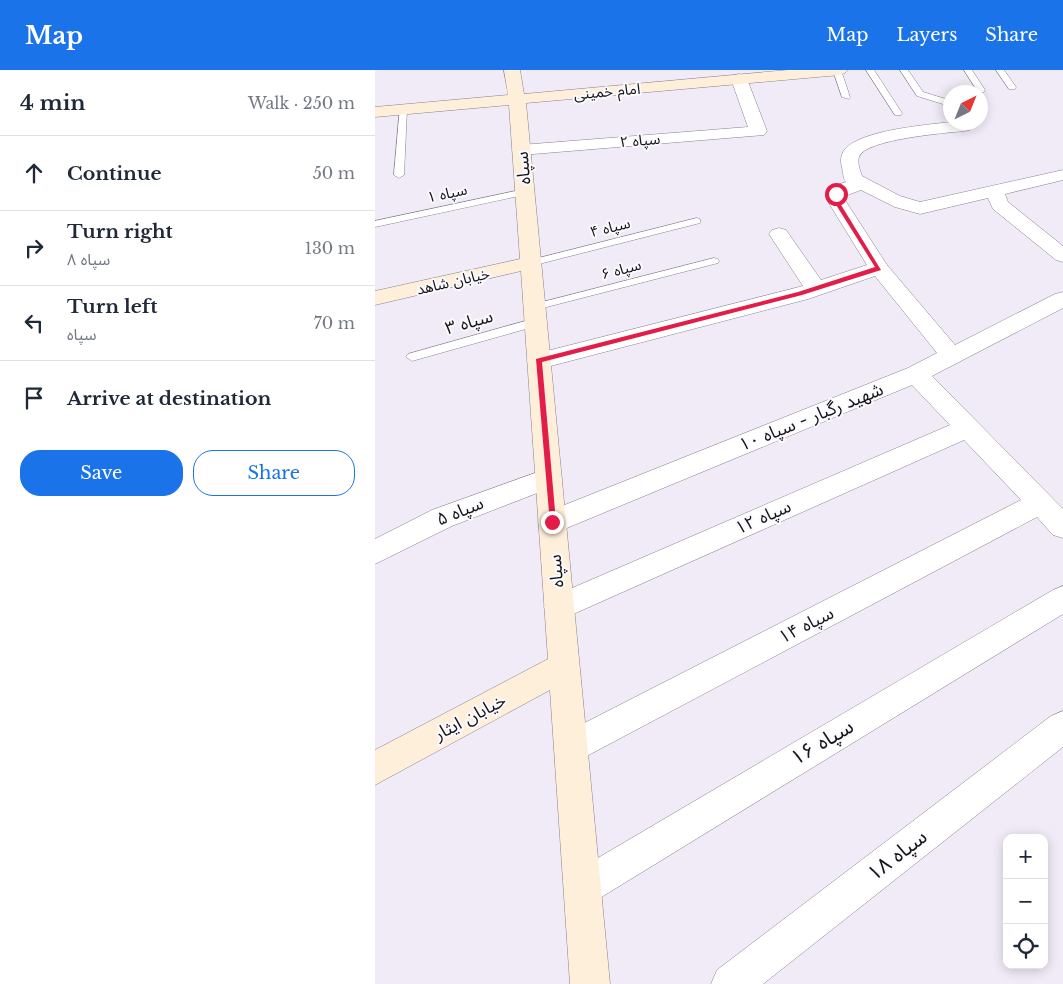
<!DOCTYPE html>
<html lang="en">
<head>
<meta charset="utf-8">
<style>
  :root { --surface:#fff; --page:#f6f6f7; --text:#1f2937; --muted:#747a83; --line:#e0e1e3; --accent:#1a73e8 }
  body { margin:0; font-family:"Libre Baskerville","Noto Sans Arabic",serif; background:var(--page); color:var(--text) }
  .controls { position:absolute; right:15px; bottom:15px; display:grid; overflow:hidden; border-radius:10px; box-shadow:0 2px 12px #0003 }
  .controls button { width:45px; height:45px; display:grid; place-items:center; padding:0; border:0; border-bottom:1px solid var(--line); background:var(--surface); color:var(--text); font:25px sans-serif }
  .compass { position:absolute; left:568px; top:15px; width:45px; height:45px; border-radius:50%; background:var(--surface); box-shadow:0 2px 12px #0003; rotate:43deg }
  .stop { position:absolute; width:15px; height:15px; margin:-11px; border:4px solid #e11d48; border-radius:50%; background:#fff }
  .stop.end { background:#e11d48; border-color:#fff; box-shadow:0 1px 5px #0008 }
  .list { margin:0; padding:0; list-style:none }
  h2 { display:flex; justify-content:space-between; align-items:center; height:65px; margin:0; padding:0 20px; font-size:21px }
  h2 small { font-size:16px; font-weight:400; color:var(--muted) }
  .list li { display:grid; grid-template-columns:32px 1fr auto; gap:15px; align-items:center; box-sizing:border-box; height:75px; padding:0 20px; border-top:1px solid var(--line) }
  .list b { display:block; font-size:19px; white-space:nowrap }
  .list p { margin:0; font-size:16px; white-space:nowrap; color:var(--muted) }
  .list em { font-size:16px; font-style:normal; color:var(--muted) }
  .actions { display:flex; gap:10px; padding:15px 20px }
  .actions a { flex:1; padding:11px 0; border:1px solid var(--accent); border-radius:20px; text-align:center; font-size:18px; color:var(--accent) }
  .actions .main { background:var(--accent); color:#fff }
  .icon { flex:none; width:28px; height:28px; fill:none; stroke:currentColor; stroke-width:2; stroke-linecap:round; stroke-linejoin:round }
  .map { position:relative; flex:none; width:688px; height:914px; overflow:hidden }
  header { display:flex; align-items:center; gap:30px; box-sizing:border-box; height:70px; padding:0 25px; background:var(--accent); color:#fff }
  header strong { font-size:24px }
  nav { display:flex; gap:28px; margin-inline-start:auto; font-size:18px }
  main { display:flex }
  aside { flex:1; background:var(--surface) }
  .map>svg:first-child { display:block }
</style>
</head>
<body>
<header>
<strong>Map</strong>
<nav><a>Map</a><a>Layers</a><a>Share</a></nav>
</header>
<main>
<aside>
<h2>4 min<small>Walk · 250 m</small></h2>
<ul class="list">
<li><svg class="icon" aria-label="ahead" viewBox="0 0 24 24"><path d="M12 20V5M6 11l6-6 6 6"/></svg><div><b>Continue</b></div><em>50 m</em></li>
<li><svg class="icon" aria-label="right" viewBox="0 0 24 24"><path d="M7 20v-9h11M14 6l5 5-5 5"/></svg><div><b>Turn right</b><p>سپاه ۸</p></div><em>130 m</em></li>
<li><svg class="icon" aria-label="left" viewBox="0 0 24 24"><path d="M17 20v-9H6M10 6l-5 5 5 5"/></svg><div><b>Turn left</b><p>سپاه</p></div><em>70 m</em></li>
<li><svg class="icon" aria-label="arrive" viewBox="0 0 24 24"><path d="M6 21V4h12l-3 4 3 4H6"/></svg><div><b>Arrive at destination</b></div></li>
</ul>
<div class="actions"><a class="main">Save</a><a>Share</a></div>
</aside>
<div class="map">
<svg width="688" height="914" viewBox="0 0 688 914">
  <rect width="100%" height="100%" fill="#f0ebf6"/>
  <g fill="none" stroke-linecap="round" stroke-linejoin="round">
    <g stroke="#87828d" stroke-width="1">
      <path id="lane" d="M458 0H466L475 27 474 29 467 27Z
        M491 0H499L527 43 526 45H520Z
        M525 0H533L548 22 574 30 576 40 568 34 542 26Z
        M589 0H597L610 20 609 22H603Z
        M621 0H629L641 17 640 19H634Z
        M25 37 32 39 29 105 24 108 19 105Z
        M150 119 155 122 153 124 0 157V151Z
        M322 148 325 149V153L156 196 151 193 152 191Z
        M339 188 343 189 344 191 343 193 160 240 155 237 156 235Z
        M161 248 167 252 165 255 37 291 31 287 33 284Z"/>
    </g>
    <g stroke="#87828d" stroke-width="1">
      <path id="street" d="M364 4 370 6 372 9 392 61 389 65 146 85 140 84 137 80 140 76 146 75 373 57 356 9 358 6Z
        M576 52H595L598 56 595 60 589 61C571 63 490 69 484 87 482 93 485 100 487 106L525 126 545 132 688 100V110L630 124 633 132 688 176V192L681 190 618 139 613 128 545 144 520 137 486 120 470 126V130L512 195 580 275 680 224 688 222V238L557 306 688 439V468L678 465 662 447 208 688 196 693 184 688 179 677 184 666 646 430 589 370 194 546 184 550 174 546 169 537 174 528 575 355 537 315 187 460 177 463 167 460 163 452 167 444 533 298 562 283 500 206 433 229 164 299 156 297 152 291 156 285 164 283 428 216 394 164 397 160 404 158 411 160 446 210 492 195 452 130C452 119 461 115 471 112 468 108 468 102 467 97 465 91 466 84 470 79 487 60 551 55 576 52Z
        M174 398 183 401 187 408 183 415 77 456 0 494V469L57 440Z
        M688 516V544L220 831 207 836 194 831 189 818 194 805 678 520Z
        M688 641V677L388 914H336L342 900 676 646Z"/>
    </g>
    <g stroke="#87828d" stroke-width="1">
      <path id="secondary" d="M129 0H145L149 24 413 0H473L470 3 465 5 151 33 235 914H195L175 620 0 715V680L173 589 146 201 0 235V221L145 189 134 35 0 47V37L133 25Z"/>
    </g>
    <use href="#lane" fill="#fff" fill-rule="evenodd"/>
    <use href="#street" fill="#fff" fill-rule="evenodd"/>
    <use href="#secondary" fill="#feefdb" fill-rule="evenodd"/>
  </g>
  <path fill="#e11d48" d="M461 122 464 124 463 130 506 200 427 225 167 292 181 452 177 455 175 454 161 289 423 222 500 197 458 130V124Z"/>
  <g text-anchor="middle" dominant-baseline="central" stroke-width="4" stroke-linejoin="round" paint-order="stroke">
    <g font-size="15" fill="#151417" stroke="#fbfafe">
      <text transform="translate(232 21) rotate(-5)">امام خمینی</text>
      <text transform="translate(265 70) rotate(-5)">سپاه ۲</text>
      <text transform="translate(72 123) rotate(-12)">سپاه ۱</text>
      <text transform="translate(235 157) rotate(-14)">سپاه ۴</text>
      <text transform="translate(246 199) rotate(-15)">سپاه ۶</text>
      <text transform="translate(78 211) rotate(-13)">خیابان شاهد</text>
    </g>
    <g font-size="18" fill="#151417" stroke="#fbfafe">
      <text transform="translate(148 98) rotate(-95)">سپاه</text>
      <text transform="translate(94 252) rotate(-16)">سپاه ۳</text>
      <text transform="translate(436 347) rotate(-22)">شهید رگبار - سپاه ۱۰</text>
      <text transform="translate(85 441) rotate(-22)">سپاه ۵</text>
      <text transform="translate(388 447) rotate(-24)">سپاه ۱۲</text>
      <text transform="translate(181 501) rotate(-95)">سپاه</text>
      <text transform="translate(431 555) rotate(-27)">سپاه ۱۴</text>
      <text transform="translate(95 647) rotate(-28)">خیابان ایثار</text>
    </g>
    <g font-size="21" fill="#151417" stroke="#fbfafe">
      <text transform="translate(447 672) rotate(-31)">سپاه ۱۶</text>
      <text transform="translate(522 785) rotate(-38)">سپاه ۱۸</text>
    </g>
  </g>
</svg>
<div class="controls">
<button>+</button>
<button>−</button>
<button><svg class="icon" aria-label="locate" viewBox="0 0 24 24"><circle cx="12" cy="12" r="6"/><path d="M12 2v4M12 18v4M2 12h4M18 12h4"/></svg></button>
</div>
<svg class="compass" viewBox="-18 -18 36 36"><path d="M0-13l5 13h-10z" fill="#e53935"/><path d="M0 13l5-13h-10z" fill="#747a83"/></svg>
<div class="stop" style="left:461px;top:124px"></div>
<div class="stop end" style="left:177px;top:452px"></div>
</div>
</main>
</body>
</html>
